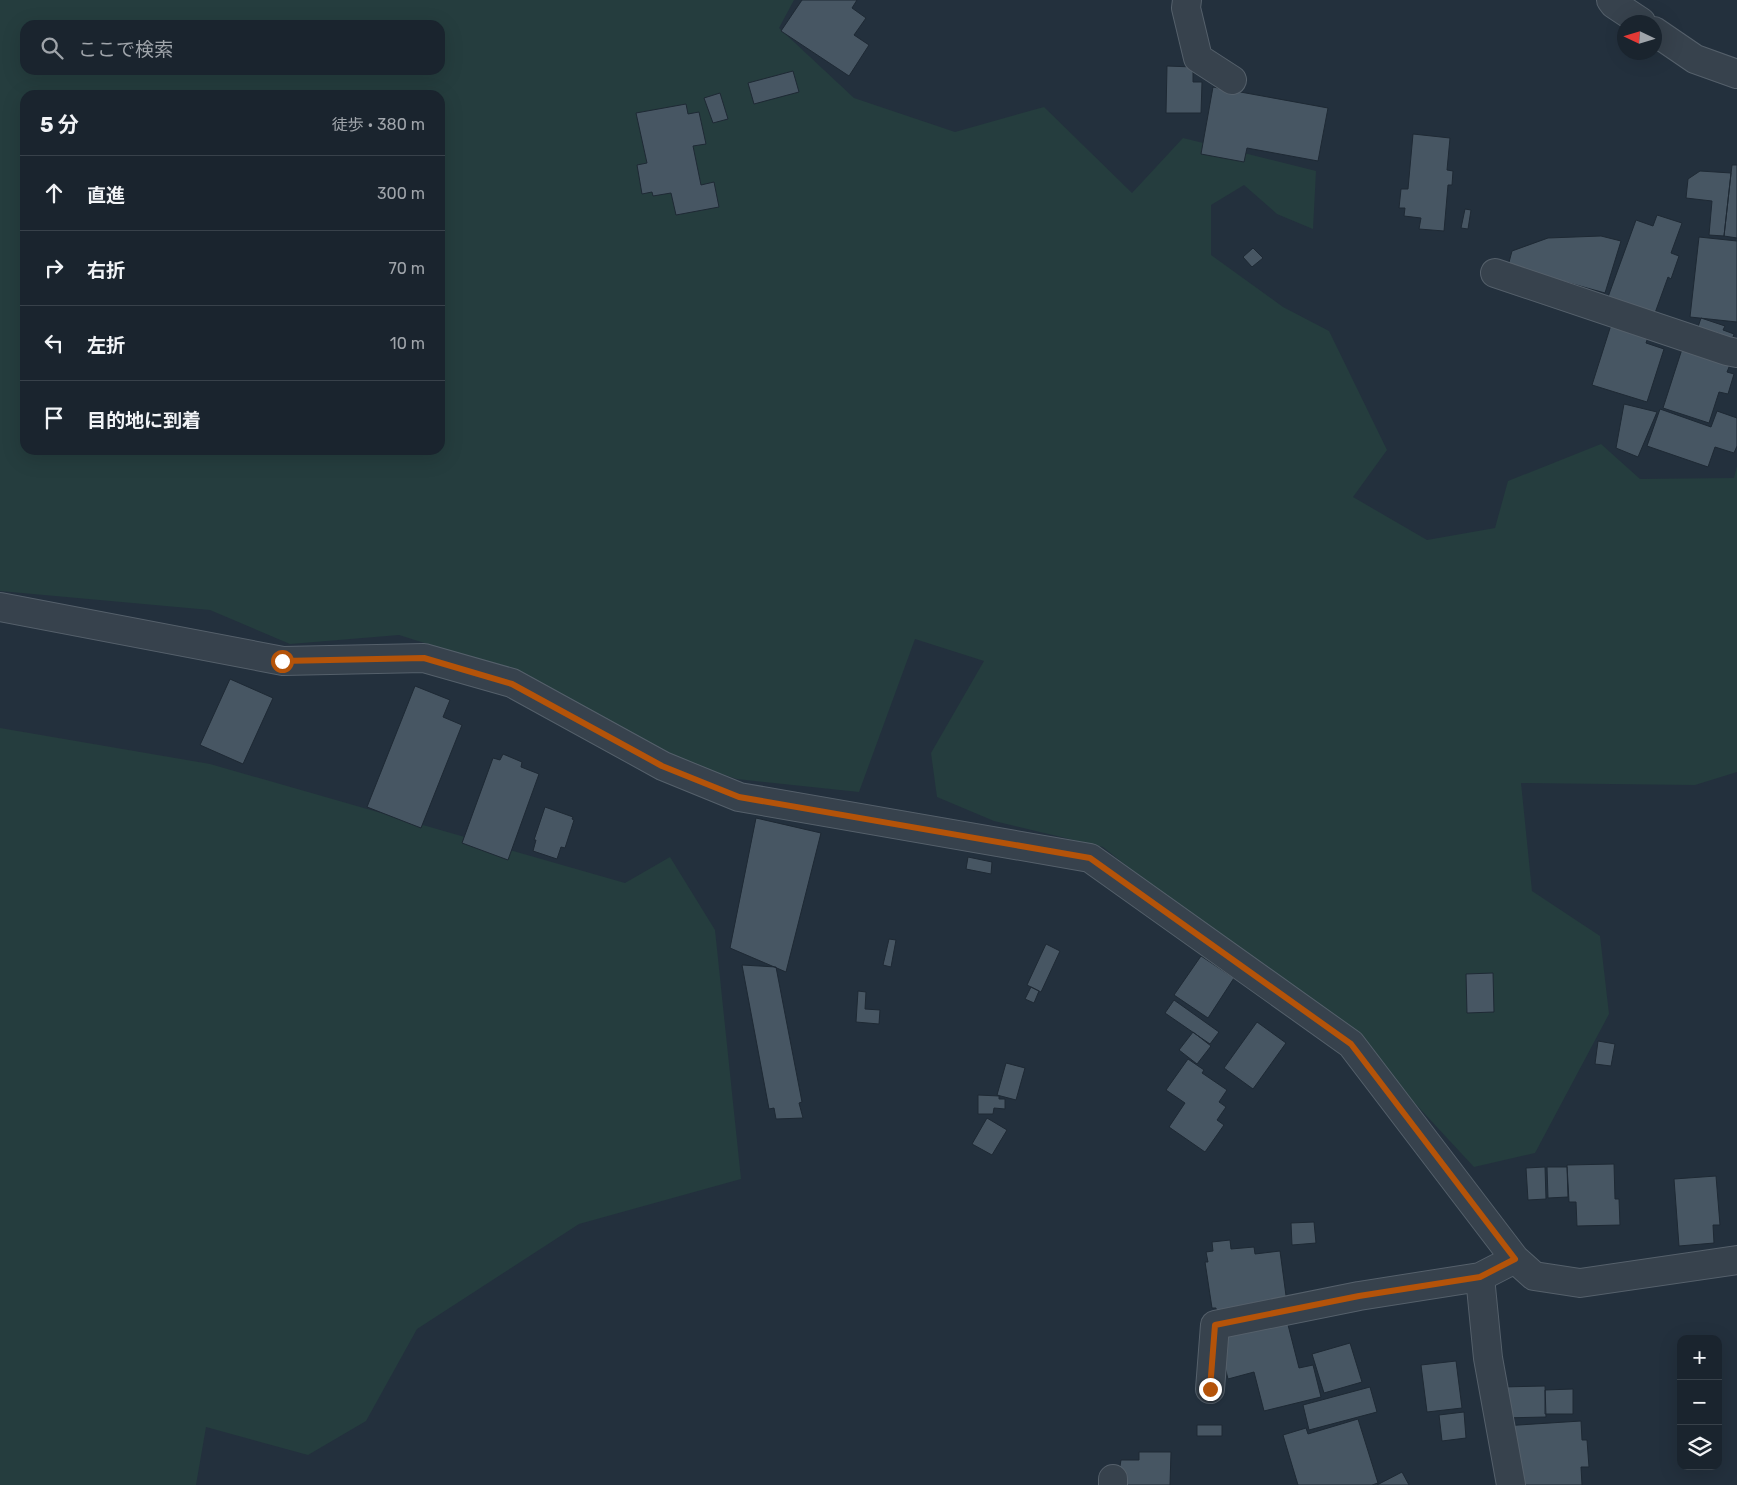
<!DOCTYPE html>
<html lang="ja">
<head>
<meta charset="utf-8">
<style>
  :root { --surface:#1a242e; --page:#27303a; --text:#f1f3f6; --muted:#9fa4aa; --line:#38414a }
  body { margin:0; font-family:Rubik,"Noto Sans JP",sans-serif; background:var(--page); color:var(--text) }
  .controls { position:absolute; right:15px; bottom:15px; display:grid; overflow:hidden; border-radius:10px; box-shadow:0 5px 20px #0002 }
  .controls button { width:45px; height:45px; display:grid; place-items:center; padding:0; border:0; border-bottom:1px solid var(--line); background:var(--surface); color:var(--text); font:25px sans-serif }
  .compass { position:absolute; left:1617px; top:15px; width:45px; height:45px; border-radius:50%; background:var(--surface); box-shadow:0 5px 20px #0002; rotate:274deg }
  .stop { position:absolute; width:15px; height:15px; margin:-11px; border:4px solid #b45309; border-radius:50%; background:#fff }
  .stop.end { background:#b45309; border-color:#fff; box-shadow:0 1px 5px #0008 }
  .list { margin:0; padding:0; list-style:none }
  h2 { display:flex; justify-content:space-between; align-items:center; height:65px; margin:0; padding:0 20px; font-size:21px }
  h2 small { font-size:16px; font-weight:400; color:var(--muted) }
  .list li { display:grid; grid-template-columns:32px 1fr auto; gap:15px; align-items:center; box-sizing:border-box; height:75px; padding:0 20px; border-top:1px solid var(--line) }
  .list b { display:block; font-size:19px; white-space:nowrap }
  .list em { font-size:16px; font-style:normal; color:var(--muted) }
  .icon { flex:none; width:28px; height:28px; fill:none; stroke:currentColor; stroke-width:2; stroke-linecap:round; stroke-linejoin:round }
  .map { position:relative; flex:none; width:1737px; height:1485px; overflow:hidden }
  .search { position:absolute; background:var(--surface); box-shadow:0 5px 20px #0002; left:20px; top:20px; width:425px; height:55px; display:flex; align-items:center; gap:12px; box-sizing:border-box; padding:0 18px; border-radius:15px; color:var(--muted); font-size:19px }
  .panel { position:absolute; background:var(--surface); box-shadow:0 5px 20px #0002; left:20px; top:90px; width:425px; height:365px; border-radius:15px }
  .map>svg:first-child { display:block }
</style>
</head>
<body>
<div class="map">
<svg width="1737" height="1485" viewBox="0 0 1737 1485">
  <rect width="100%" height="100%" fill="#23303d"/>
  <path fill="#253d3e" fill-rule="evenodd" d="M0 0H794L779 28 854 98 955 132 1044 107 1132 193 1183 138 1316 171 1313 229 1277 214 1244 185 1211 205V255L1283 307 1329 331 1387 450 1353 497 1427 540 1495 528 1508 481 1601 444 1640 479 1734 478 1737 466V772L1695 785 1521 783 1532 891 1600 936 1609 1014 1535 1153 1474 1167 1345 1028 1184 912 1103 847 994 821 937 797 931 753 984 661 915 639 859 792 737 779 623 742 498 666 399 635 290 644 210 610 0 591ZM25 25H440V70H25ZM25 95H440V450H25Z
    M0 728 210 764 625 883 670 857 715 930 741 1179 579 1224 417 1329 366 1421 308 1455 206 1427 196 1485H0Z"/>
  <path fill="#475663" stroke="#1e2934" d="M802 0H857L852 8 866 18 854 35 869 45 849 76 781 31Z
    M1167 66 1193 67V82H1202L1201 113H1166Z
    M793 71 799 92 754 104 748 83Z
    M1213 87 1328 108 1318 161 1247 148 1244 162 1201 154Z
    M720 93 728 119 713 123 704 98Z
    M686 104 688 114 699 112 706 144 693 146 701 185 714 182 719 207 676 215 671 193 653 196 652 192 642 194 637 165 647 163 636 113Z
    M1413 134 1450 138 1447 170 1453 171 1452 185H1448L1444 231 1419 229 1421 218 1404 216 1405 208H1399L1401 189H1408Z
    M1732 165H1737V238L1724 236Z
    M1700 171 1731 173 1724 236 1709 235 1712 201 1686 198 1688 179Z
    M1465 209 1471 210 1468 229 1461 228Z
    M1657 215 1682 223 1671 253 1679 256 1671 279 1668 277 1655 313 1608 297 1636 220 1653 226Z
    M1601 236 1621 241 1605 293 1508 266 1512 251 1548 238Z
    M1699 237 1737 241V322L1690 317Z
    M1253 248 1263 258 1252 267 1243 257Z
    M1701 318 1725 326 1723 330 1734 334 1732 340 1720 336 1721 334 1698 327Z
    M1611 325 1648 337 1646 343 1664 349 1647 402 1592 385Z
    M1683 346 1731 362 1727 372 1734 374 1728 394 1719 392 1709 423 1663 408Z
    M1624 404 1657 412 1638 457 1616 448Z
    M1660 409 1711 427 1717 411 1737 418V446L1734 453 1715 447 1708 467 1647 446Z
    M230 679 273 698 243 764 200 745Z
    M415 686 450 700 443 717 462 725 421 828 367 807Z
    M503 754 522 762 521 767 539 774 508 860 462 843 493 758 500 760Z
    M545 807 573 817 572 819 574 820 565 848 561 847 557 859 533 851 536 840H534Z
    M756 818 821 833 786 972 730 948Z
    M968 857 992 862 991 874 966 869Z
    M889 939 896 940 891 967 883 965Z
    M1046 944 1060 951 1041 992 1027 985Z
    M1201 956 1234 978 1208 1018 1174 995Z
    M742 965 776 967 802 1102 799 1103 803 1118 776 1119 774 1108 769 1109Z
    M1493 973 1494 1012 1467 1013 1466 974Z
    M1031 987 1039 991 1034 1003 1025 999Z
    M858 991 866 992 865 1009 880 1010 879 1024 856 1022Z
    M1174 1000 1219 1032 1210 1044 1165 1013Z
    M1257 1022 1286 1043 1253 1089 1224 1068Z
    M1193 1032 1211 1046 1197 1064 1179 1050Z
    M1598 1041 1615 1044 1611 1066 1595 1064Z
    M1188 1059 1204 1070 1202 1073 1227 1090 1219 1102 1226 1107 1217 1120 1224 1125 1205 1152 1169 1127 1185 1103 1166 1090Z
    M1006 1063 1025 1068 1016 1100 997 1095Z
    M978 1095 999 1096V1099H1005V1109L994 1108 993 1114H978Z
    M987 1118 1007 1130 992 1155 972 1144Z
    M1614 1164 1615 1199H1619L1620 1225 1577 1226 1576 1202H1569L1567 1165Z
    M1545 1167 1546 1199 1528 1200 1526 1168Z
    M1547 1167H1567L1568 1197 1548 1198Z
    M1716 1176 1720 1225H1713L1714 1243 1679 1246 1674 1179Z
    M1314 1222 1316 1243 1292 1245 1291 1223Z
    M1230 1240 1231 1249 1254 1247 1255 1254 1280 1251 1287 1303 1217 1317 1216 1308H1212L1205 1262H1208L1206 1252 1213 1251 1212 1242Z
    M1286 1317 1299 1368 1313 1365 1321 1397 1264 1411 1254 1372 1228 1379 1217 1335Z
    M1350 1343 1362 1382 1324 1393 1312 1354Z
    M1456 1361 1462 1408 1427 1412 1421 1365Z
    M1545 1386 1546 1417 1502 1418 1501 1387Z
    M1370 1387 1377 1412 1309 1430 1303 1405Z
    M1573 1389V1414H1545V1390Z
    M1464 1412 1466 1438 1442 1441 1439 1415Z
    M1358 1419 1378 1483 1372 1485H1298L1283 1435 1306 1428 1308 1434Z
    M1581 1421 1582 1440H1587L1589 1467H1581L1582 1485H1520L1503 1426Z
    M1197 1425H1222V1436H1197Z
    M1139 1452H1171L1170 1485H1116V1466H1120L1121 1460H1139Z
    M1402 1472 1409 1485H1377Z"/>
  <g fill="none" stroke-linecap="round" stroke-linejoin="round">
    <g stroke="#55606b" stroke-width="30">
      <path id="street" d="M1187 0 1186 8 1198 58 1232 80
        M1611 0 1614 4 1641 22
        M1654 31 1695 59 1737 74
        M1495 273 1727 351 1737 353
        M0 607 283 661 424 658 512 683 663 766 739 797 1090 858 1351 1044 1515 1259 1534 1276 1580 1283 1737 1260
        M1210 1389 1215 1325 1359 1296 1480 1277
        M1113 1485V1479
        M1511 1485 1488 1358 1480 1277 1515 1259"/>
    </g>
    <use href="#street" stroke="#37424d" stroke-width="28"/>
  </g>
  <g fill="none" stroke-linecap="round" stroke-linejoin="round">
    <path stroke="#b45309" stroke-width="6" d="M282 661 424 658 512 684 662 766 739 797 1090 858 1351 1044 1515 1259 1480 1277 1359 1296 1215 1325 1210 1389"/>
  </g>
</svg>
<div class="controls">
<button>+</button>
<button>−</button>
<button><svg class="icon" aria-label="layers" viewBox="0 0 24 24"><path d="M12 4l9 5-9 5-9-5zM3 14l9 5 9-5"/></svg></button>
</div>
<svg class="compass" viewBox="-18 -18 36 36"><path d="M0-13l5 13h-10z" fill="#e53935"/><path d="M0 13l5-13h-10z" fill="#9fa4aa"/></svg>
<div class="stop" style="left:282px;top:661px"></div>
<div class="stop end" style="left:1210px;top:1389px"></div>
<div class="search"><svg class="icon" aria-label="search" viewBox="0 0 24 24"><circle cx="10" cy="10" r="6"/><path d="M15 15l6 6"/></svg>ここで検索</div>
<section class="panel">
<h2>5 分<small>徒歩 · 380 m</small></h2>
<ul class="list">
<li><svg class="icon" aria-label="ahead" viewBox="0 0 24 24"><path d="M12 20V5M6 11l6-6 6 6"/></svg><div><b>直進</b></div><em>300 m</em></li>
<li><svg class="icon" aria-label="right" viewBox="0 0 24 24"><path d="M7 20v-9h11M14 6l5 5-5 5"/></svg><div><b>右折</b></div><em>70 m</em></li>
<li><svg class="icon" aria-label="left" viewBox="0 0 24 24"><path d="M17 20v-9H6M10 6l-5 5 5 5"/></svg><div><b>左折</b></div><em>10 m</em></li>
<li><svg class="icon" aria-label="arrive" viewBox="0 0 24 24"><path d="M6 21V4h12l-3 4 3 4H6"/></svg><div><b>目的地に到着</b></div></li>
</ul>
</section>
</div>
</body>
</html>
